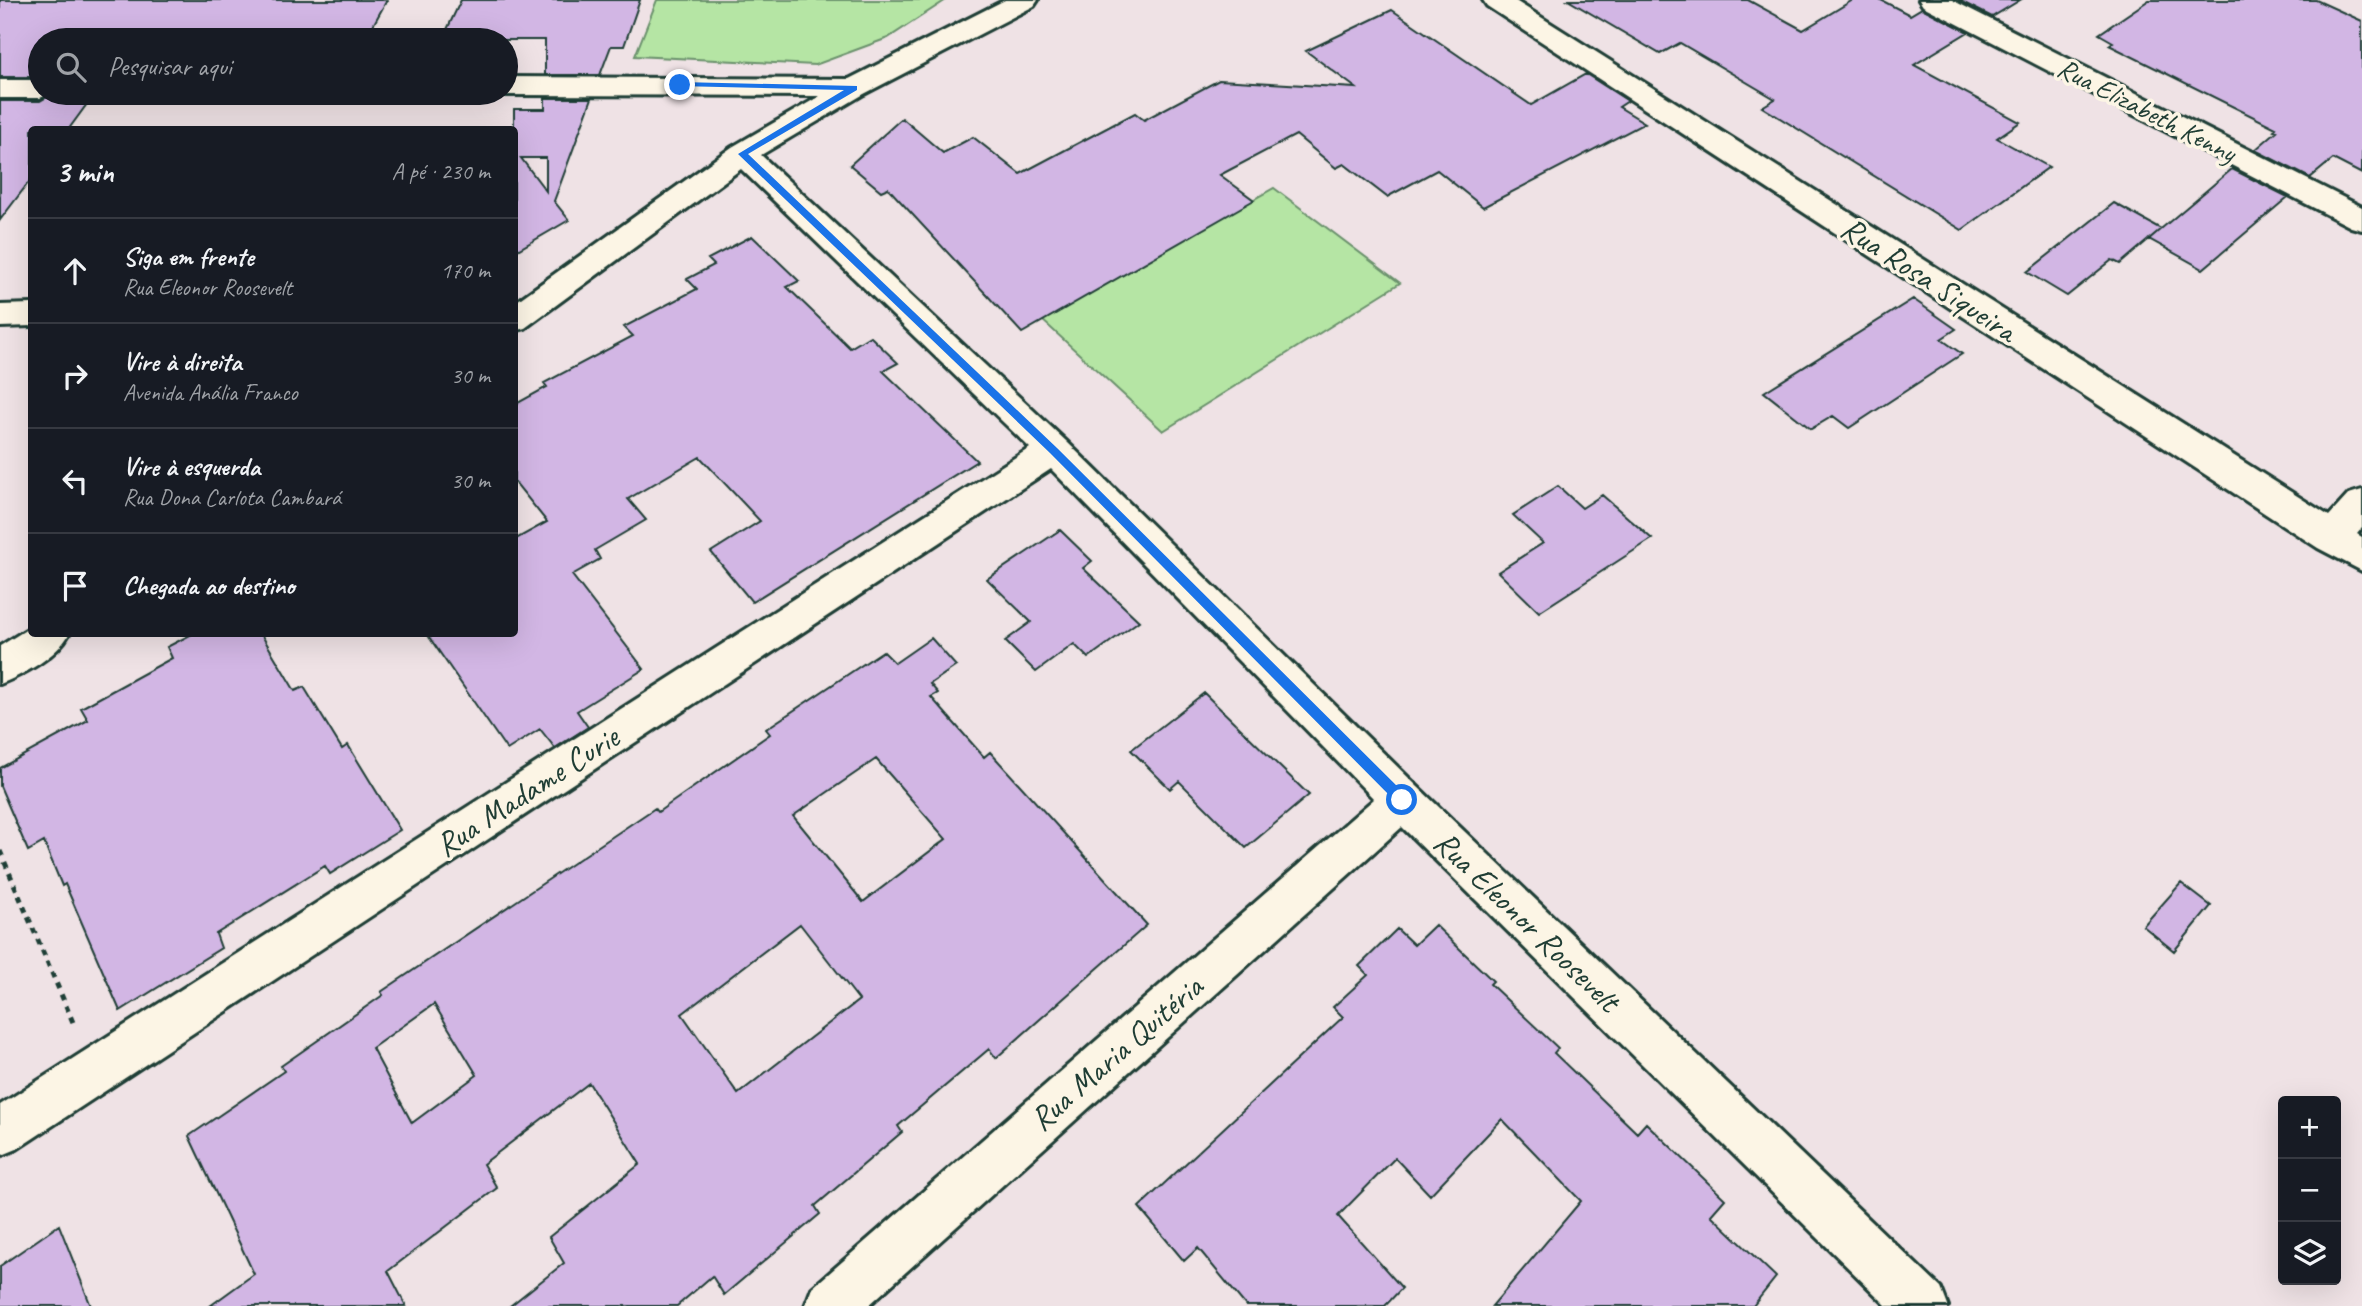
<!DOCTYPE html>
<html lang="pt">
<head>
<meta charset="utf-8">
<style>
  :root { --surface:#171b24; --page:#20242c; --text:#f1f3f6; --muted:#9ea1a6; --line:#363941 }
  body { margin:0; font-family:Caveat,sans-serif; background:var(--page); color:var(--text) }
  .controls { position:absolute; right:21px; bottom:21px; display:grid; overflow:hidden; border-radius:7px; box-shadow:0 7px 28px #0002 }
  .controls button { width:63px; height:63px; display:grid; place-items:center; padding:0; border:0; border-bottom:2px solid var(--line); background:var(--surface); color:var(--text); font:35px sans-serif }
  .stop { position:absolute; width:21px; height:21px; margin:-16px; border:5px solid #1a73e8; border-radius:50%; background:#fff }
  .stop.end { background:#1a73e8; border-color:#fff; box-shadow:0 2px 7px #0008 }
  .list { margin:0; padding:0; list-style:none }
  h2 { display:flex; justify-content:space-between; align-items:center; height:91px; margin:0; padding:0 28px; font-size:30px }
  h2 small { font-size:23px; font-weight:400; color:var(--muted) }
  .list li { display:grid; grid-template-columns:46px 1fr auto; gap:21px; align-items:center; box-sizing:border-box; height:105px; padding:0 28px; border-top:2px solid var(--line) }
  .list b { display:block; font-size:26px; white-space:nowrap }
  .list p { margin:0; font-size:23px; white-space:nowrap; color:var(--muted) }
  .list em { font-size:23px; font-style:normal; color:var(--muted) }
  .icon { flex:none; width:38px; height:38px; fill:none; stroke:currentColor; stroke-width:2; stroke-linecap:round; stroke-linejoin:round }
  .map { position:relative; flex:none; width:2362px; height:1306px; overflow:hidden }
  .search { position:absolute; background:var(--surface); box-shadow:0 7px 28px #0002; left:28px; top:28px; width:490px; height:77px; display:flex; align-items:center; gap:18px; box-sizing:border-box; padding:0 24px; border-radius:38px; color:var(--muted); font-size:26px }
  .panel { position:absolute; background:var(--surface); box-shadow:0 7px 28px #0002; left:28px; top:126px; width:490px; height:511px; border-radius:7px }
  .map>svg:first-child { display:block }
</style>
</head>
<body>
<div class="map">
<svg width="2362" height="1306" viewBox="0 0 2362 1306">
  <rect width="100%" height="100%" fill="#efe2e5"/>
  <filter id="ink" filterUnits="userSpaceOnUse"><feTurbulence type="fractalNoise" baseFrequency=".0143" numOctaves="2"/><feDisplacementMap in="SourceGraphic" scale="14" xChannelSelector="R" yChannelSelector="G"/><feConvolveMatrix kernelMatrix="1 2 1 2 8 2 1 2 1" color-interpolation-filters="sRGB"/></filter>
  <g filter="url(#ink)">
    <path fill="#b5e5a4" stroke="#6a916c" stroke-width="2" d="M657 0H946L888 38 815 65 635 56Z
      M1274 188 1400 283 1163 431 1041 319Z"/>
    <path fill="#d2b6e4" stroke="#1f3d34" stroke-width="2" fill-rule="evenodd" d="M0 0H387L365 40H40V77H0Z
      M461 0H640L624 46H611L600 75H545V40H442Z
      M1568 0H1748L1803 30 1853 0H1881L1910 15 1922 8 1968 32 1914 65 2020 122 1997 138 2049 167 1962 230 1762 107 1775 99 1680 43 1660 54Z
      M1958 0H2020L1992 17Z
      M2149 0H2316L2362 21V174L2333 159 2310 178 2255 150 2277 131 2274 130 2276 128 2109 45 2113 42 2099 34Z
      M1392 10 1531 105 1586 74 1628 101 1619 107 1645 123 1483 207 1437 170 1387 197 1344 164 1336 168 1296 135 1220 175 1254 200 1022 333 888 188 881 191 850 165 902 118 943 153 973 137 1020 174 1135 113 1144 120 1219 80 1356 88 1306 51Z
      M53 93H95L68 130H32V178L0 220V101H40Z
      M545 98H592L554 201 569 220 514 252V109H545ZM521 158H546V191Z
      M2232 169 2288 197 2203 269 2149 239Z
      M2114 203 2161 229 2120 264 2112 260 2067 296 2027 272Z
      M752 236 799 281 787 287 850 348 870 336 898 363 883 371 977 461 752 602 711 552 760 521 700 457 628 499 646 520 595 550 600 559 572 575 644 669 577 711 588 727 555 748 540 729 507 750 427 634H514V540L547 522 514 481V405L547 387 544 383 633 336 624 327 697 289 687 279 714 265 708 259Z
      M1913 299 1956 329 1941 339 1962 354 1849 428 1833 416 1811 429 1764 392Z
      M1558 486 1582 508 1602 495 1652 539 1539 612 1498 572 1543 543 1513 515Z
      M1060 530 1092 561 1083 568 1139 621 1088 658 1074 644 1036 672 1005 641 1031 622 987 579Z
      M192 634H261L295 691 304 687 342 749 348 745 400 830 330 874 325 866 216 934 221 948 120 1011 65 884 62 886 44 842 28 851 0 786V768L88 720 81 708 172 658 167 647Z
      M931 638 956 666 930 684 938 693 931 697 984 757 990 752 1147 925 996 1058 989 1049 898 1126 902 1132 815 1206 820 1214 724 1295 712 1276 677 1306H510L564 1263 549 1237 640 1164 589 1083 483 1164 497 1188 388 1271 406 1306H210L254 1274 189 1136 284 1071 281 1066 383 995 381 992 655 808 658 812 770 734 766 729 883 651 895 663ZM876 759 946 839 863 902 793 816ZM800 924 859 1000 738 1094 682 1014ZM434 1004 477 1075 412 1123 372 1048Z
      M1204 693 1309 795 1246 848 1179 781 1170 789 1131 750Z
      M2181 883 2211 906 2174 951 2143 926Z
      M1435 925 1493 981 1490 984 1558 1048 1554 1053 1637 1133 1646 1123 1725 1199 1711 1215 1776 1277 1753 1306H1492L1581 1201 1502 1119 1430 1195 1395 1158 1338 1216 1402 1288 1385 1306H1246L1198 1248 1184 1261 1139 1207 1343 1017 1333 1007 1368 975 1359 966 1397 929 1414 945Z
      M59 1225 91 1306H0V1266Z"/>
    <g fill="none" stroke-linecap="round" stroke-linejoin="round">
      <g stroke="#1f3d34" stroke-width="6">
        <path id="street" d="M1005 0H1038L1034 6 864 94 761 155 1066 441 1418 787 1941 1288 1948 1306H1887L1402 827 868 1306H805L812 1288 1374 799 1051 469 17 1149 0 1156V1105L1030 448 741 169 525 328 514 331V303L732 147 820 96 506 95 499 93H506V77L849 79Z
          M1483 0H1514L2329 516 2349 494 2362 490V528L2357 534 2362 537V571L2318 548 1487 6Z
          M1919 0H1952L2362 207V230L2351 227 1923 6Z
          M0 80H40V93H51L40 98H0Z
          M32 304V326L0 327V305Z
          M32 626V634H69C58 656 23 675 0 684V646Z"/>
      </g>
      <path stroke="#1f3d34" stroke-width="5" stroke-dasharray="6 6" stroke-linecap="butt" d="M0 851 75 1027"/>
      <use href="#street" fill="#fcf5e5" fill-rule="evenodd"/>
    </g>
  </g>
  <path fill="#1a73e8" d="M680 82 857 86V90L748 154 1057 448 1407 796V804H1398L1050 453 738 154 844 90 677 86Z"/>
  <g text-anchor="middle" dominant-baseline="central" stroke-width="7" stroke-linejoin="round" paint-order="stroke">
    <g font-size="28" fill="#1f3d34" stroke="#fcf5e5">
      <text transform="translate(2147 110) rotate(27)">Rua Elizabeth Kenny</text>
    </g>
    <g font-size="33" fill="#1f3d34" stroke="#fcf5e5">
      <text transform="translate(1929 279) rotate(33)">Rua Rosa Siqueira</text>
      <text transform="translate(527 791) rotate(-33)">Rua Madame Curie</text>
      <text transform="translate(1527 921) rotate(44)">Rua Eleonor Roosevelt</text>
      <text transform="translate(1116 1053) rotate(-41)">Rua Maria Quitéria</text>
    </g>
  </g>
</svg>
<div class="controls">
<button>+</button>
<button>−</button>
<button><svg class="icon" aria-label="layers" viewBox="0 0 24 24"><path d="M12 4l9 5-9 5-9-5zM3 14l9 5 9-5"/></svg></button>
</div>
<div class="stop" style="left:1402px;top:800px"></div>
<div class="stop end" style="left:680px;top:85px"></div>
<div class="search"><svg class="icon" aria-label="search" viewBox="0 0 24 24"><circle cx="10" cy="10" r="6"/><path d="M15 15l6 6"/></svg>Pesquisar aqui</div>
<section class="panel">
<h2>3 min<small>A pé · 230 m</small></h2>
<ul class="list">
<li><svg class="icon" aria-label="ahead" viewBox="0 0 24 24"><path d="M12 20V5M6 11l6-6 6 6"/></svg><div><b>Siga em frente</b><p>Rua Eleonor Roosevelt</p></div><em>170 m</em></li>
<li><svg class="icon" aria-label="right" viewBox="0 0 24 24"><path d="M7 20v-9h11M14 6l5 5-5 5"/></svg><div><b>Vire à direita</b><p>Avenida Anália Franco</p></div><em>30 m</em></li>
<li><svg class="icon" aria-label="left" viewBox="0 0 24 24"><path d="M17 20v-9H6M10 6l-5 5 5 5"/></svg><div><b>Vire à esquerda</b><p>Rua Dona Carlota Cambará</p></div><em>30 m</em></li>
<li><svg class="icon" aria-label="arrive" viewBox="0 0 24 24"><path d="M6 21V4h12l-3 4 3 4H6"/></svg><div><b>Chegada ao destino</b></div></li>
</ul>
</section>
</div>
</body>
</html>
